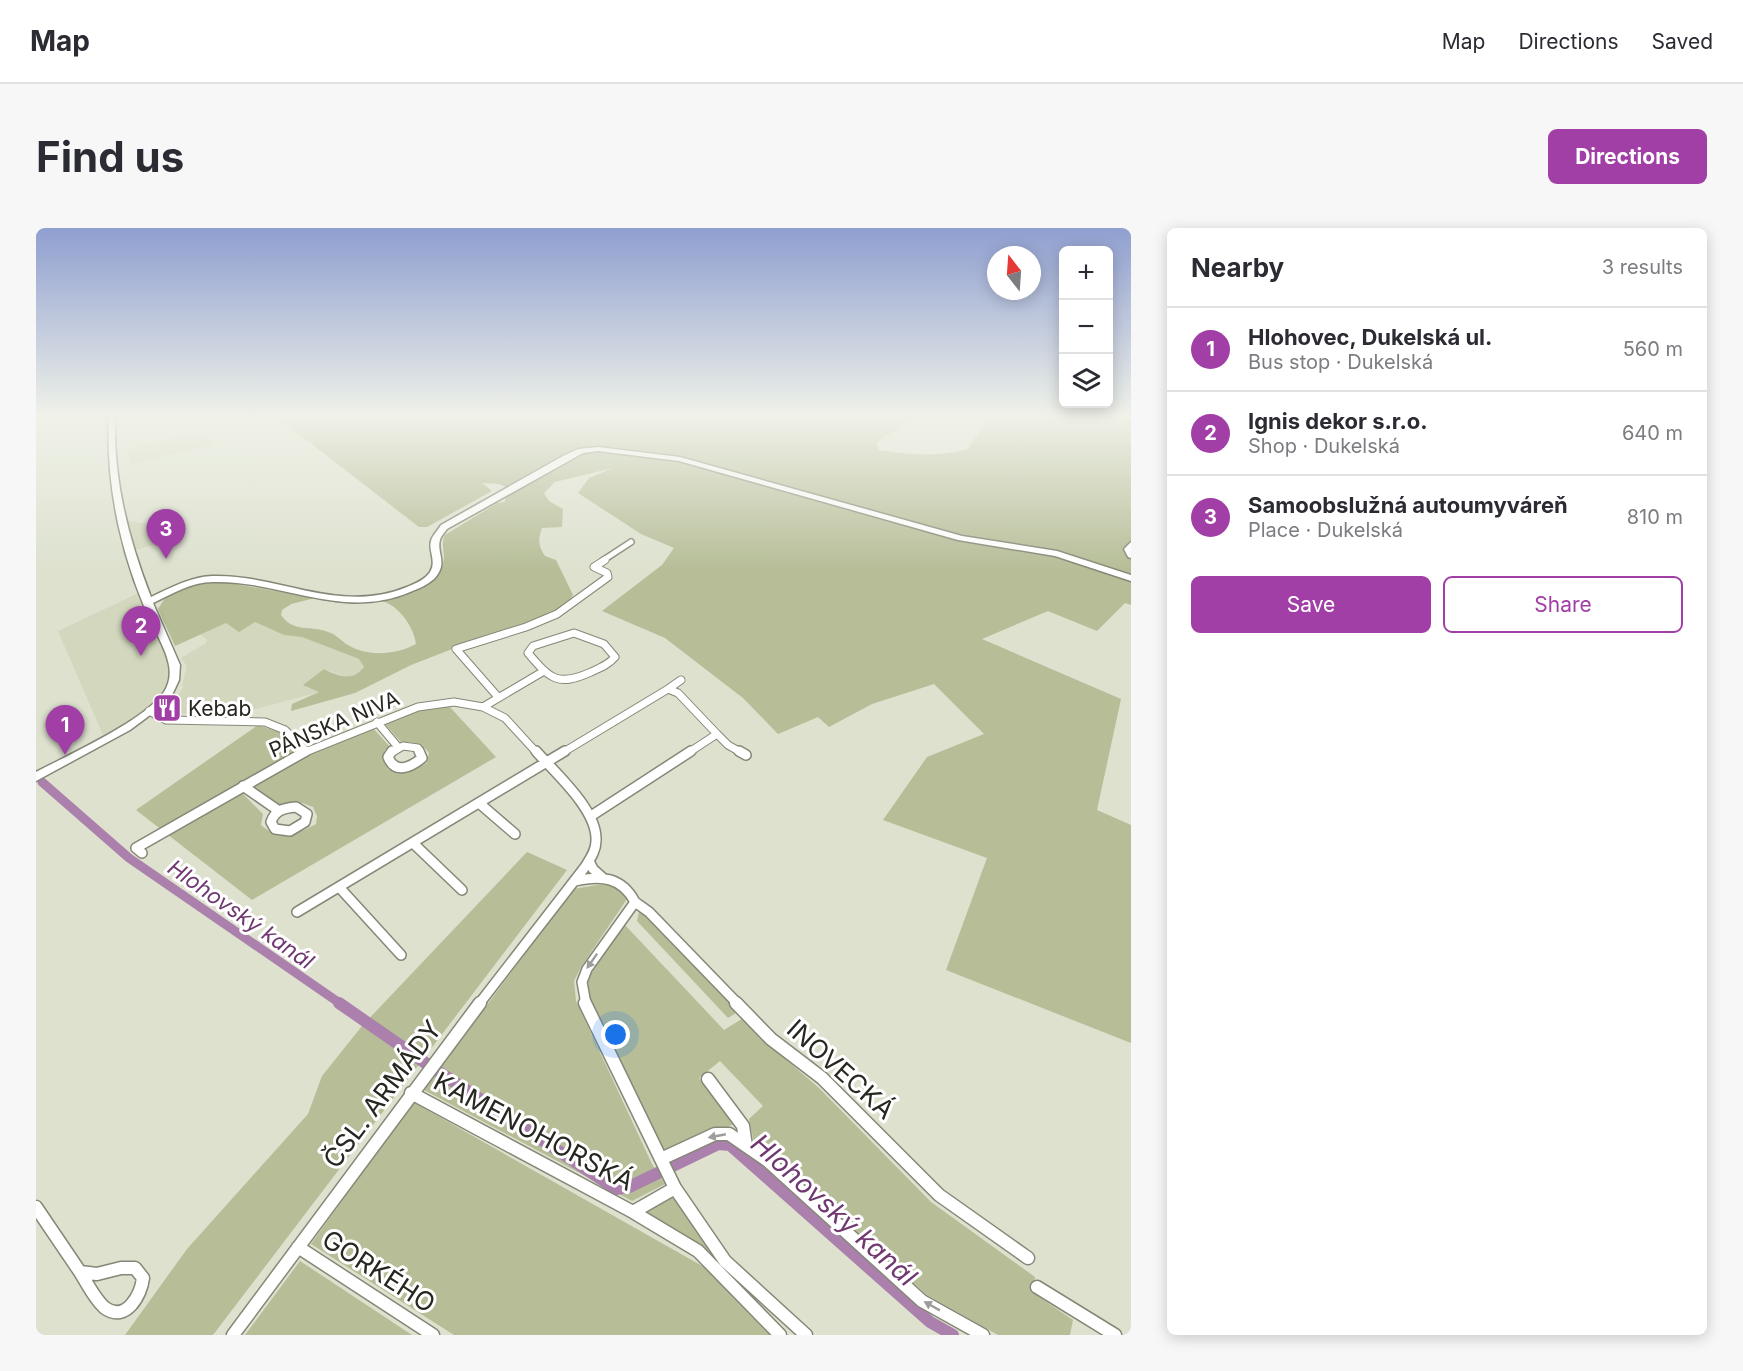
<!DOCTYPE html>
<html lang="en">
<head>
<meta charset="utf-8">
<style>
  :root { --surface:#fff; --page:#f7f7f7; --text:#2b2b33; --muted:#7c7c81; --line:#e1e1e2; --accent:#a13fa6 }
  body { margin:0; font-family:Inter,sans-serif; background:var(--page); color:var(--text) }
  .controls { position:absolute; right:18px; top:18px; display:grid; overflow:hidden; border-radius:9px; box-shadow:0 3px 15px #0003 }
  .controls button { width:54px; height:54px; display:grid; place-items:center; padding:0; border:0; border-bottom:2px solid var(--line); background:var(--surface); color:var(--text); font:30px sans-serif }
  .compass { position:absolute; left:951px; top:18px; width:54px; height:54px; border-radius:50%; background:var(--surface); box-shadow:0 3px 15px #0003; rotate:343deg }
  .you { position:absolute; left:580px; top:807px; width:21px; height:21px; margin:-15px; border:4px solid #fff; border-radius:50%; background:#1a73e8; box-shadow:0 0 0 9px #1a73e833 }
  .badge { display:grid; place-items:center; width:39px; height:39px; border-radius:50%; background:var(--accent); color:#fff; font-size:20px; font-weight:700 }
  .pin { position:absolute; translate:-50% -50px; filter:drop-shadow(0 2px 3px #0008) }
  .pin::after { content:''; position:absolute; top:32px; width:21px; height:18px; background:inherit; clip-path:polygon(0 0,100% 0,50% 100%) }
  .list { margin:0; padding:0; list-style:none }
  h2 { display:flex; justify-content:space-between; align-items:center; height:78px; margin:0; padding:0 24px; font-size:26px }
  h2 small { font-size:20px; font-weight:400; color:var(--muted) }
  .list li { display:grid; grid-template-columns:39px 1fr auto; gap:18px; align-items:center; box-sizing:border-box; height:84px; padding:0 24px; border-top:2px solid var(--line) }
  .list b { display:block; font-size:22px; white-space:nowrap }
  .list p { margin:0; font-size:20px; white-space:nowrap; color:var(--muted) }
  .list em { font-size:20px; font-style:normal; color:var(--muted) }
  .actions { display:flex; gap:12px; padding:18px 24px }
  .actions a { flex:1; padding:14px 0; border:2px solid var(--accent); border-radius:9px; text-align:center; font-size:21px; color:var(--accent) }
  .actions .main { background:var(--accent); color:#fff }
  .icon { flex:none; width:33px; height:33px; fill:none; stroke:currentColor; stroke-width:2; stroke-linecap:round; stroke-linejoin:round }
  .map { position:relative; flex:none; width:1095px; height:1107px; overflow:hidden; border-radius:9px }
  header { display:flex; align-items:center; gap:36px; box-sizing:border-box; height:84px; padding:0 30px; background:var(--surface); border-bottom:2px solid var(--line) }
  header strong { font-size:28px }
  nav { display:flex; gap:33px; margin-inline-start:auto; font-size:21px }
  .intro { display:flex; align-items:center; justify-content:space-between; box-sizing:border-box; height:144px; padding:0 36px }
  h1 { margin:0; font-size:42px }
  .button { padding:15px 27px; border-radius:9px; background:var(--accent); color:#fff; font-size:21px; font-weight:700 }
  main { display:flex; gap:36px; padding:0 36px }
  aside { flex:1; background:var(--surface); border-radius:9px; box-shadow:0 3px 15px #0003 }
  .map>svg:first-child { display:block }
</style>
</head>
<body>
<header>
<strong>Map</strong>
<nav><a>Map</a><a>Directions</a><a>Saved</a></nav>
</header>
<div class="intro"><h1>Find us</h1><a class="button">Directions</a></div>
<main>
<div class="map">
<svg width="1095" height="1107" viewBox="0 0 1095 1107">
  <rect width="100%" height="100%" fill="#dde1ce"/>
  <path fill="#d2d7bd" d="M164 205 178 216 95 237 91 221Z
    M88 292 113 296 122 315 100 322 93 317Z
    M105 364 137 444 125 468 109 485 67 507 22 403Z
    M219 394 248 407 266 409 318 429 323 431 328 439 323 445 310 449 288 441 268 457 283 464 209 484 135 486 126 482 137 474 148 458H146L151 438 145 430 170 415 171 412 164 406 190 395Z"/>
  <path fill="#b6bd97" d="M238 187H876C869 190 870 193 865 198 857 205 847 207 840 216L843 222C874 227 901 229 932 221L952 189 948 187 982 189 988 187H1075L1095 191V377L1089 375 1061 403 1012 383 946 411 1085 471 1061 582 1095 597V815L910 742 951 630 847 592 891 529 948 506 898 456 836 476 793 499 782 489 742 506 707 470 629 410 566 383 626 337 638 320 605 306 542 265 553 250 577 240 519 254 508 265 513 273 527 281 526 299 506 300C502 312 502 317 509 328L520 332 537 367 530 378 492 397 424 418 375 437 319 465 255 483 256 476 283 464 267 457 288 441C301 448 317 454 328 439L323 431 318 429 266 409 248 407 219 394 203 404 190 395 139 418 122 381 129 370 146 360 182 353 279 370 255 376 246 382 245 387C257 405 275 397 292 404 300 406 305 413 312 417 332 429 360 427 380 416 378 399 362 376 345 373 368 369 401 360 407 335 410 325 404 317 409 307L461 275 469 274 470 259 463 256 446 255 456 263 391 299H383Z
    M412 477 460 529 216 672 100 582 222 497 245 505 259 523 144 591 152 595 205 564 227 586 225 597C243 613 260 607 280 596L281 588 277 579 266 575 244 577 216 557 271 526 337 500 354 519 349 522 346 531 353 542C367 544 378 542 391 535L393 525C385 514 377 514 365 514L348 495 383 482Z
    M491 624 531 642 177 1107H89L151 1021 272 886 286 848 326 798Z
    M567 656 587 662 593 668 545 739 538 753 540 773 616 936 629 956 596 973 388 862 537 661Z
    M603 684 609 685 703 783 692 790 601 693Z
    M589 697 688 802 709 789 733 817 783 860 895 974 999 1049 997 1065 1037 1092 1034 1107H962L891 1067 737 929 718 915 713 891 727 878 684 833 663 850 697 896 692 899H677L628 922 554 771 552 754 557 742Z
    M377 874 675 1043 738 1107H418L275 1016Z
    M639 960 689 1033 597 984Z
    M264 1033 376 1107H209Z"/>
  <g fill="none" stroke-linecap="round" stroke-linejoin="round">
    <path stroke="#ab80ac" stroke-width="9" d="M6 554 93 630 305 776"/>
    <path stroke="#ab80ac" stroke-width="12" d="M303 775 391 836
      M400 842 580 961 593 959 682 916 694 917 894 1094 917 1107"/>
    <g stroke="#858877" stroke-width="8">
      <path id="minor-far3" d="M566 333 595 314"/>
    </g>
    <g stroke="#858877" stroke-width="9">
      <path id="minor-far2" d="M538 405 568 416 579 429C572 437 564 440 555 444 522 459 514 451 492 425L497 418Z
        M632 461 645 452
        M462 469 420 421 490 399 521 386 572 349 571 345 558 339 569 332
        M447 479 469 490 501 525
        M113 483 130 492 229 494 249 502 270 523
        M341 494 362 519
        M681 506 692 517 706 525
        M267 525 382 479 418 474 447 479 508 443
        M355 525 367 518 382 520 384 525
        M526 525 632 461 642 465 681 506 652 525"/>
    </g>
    <g stroke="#858877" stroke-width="12">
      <path id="minor-far1" d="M356 523 352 529C359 547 375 539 386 530L383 523
        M703 523 710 527
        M207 558 243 583
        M443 575 479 606
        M260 579 271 586 269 594 254 603 239 601 235 594C239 582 248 580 260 579Z
        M555 588 655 523
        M377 615 426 662
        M106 625 100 620 270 523
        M553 633 557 641 567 650
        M539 653C565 647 586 649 599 674L551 741 546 754 550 776
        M303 659 365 727
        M599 674 613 684 702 776
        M261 684 529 523
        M443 776 549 639C554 631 560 623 560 613 562 582 519 545 500 523"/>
    </g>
    <g stroke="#858877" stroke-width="15">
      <path id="minor" d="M549 775 639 960 689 1033 770 1107
        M700 775 735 811 786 850 903 967 992 1030
        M672 851 707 898 710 918
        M375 865 597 984 662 1023 744 1107
        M625 931 679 906H693L732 933 886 1073 947 1107
        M0 979 44 1044
        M597 984 639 960
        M262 1019 397 1107
        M85 1040H99L107 1050C105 1067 90 1095 69 1080 59 1072 51 1055 44 1044L61 1046Z
        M1001 1059 1079 1107
        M197 1107 444 775"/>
    </g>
    <g stroke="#858877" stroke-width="3">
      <path id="secondary" d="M73 187H79C77 251 92 310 115 369 134 360 154 349 176 348 243 346 303 387 371 359 378 356 389 352 394 344 401 333 392 323 395 313 396 308 402 302 405 297L527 228 542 221 562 219 644 229 926 308 1021 323 1095 347V353L1019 328 922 312 643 233 562 223 547 225 411 301C409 304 405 308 404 312 400 325 413 335 398 351 391 357 382 361 374 364 306 393 245 352 177 354 155 354 136 366 117 375L144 437 143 452 136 467 125 479 94 502 0 553V544C32 527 108 493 128 464 141 444 129 423 120 404 87 338 69 260 73 187Z
        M1095 314V330L1092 329 1088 321Z"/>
    </g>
    <use href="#minor-far3" stroke="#fff" stroke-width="5"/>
    <use href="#minor-far2" stroke="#fff" stroke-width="7"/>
    <use href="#minor-far1" stroke="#fff" stroke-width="9"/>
    <use href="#minor" stroke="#fff" stroke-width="12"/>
    <use href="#secondary" fill="#fff" fill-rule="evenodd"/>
  </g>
  <defs><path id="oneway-solid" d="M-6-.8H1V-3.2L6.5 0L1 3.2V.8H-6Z" transform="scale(1.5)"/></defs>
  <g fill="#9d9e9b">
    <use href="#oneway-solid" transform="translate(556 733) rotate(125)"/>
    <use href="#oneway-solid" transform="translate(681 908) rotate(169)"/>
    <use href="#oneway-solid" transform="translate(896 1078) rotate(-151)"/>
  </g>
  <linearGradient id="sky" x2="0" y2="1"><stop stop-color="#8f9fd0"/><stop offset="0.55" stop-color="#f0f2e9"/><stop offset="1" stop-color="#f0f2e9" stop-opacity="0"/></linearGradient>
  <rect width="1095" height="342" fill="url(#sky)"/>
  <defs>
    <g id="restaurant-square" transform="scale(1.5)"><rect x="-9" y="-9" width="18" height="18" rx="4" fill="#a13fa6" stroke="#fff"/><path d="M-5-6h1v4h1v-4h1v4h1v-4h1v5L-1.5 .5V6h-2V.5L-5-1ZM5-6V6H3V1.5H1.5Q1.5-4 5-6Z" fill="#fff"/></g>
  </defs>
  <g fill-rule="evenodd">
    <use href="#restaurant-square" x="131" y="480"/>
  </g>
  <g text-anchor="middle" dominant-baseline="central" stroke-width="6" stroke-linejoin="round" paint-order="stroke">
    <g font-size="21" fill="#262720" stroke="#fff" text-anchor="start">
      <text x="152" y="480">Kebab</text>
    </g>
    <g font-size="21" fill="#262720" stroke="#fff">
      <text transform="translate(298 496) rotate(-23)">PÁNSKA NIVA</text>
    </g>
    <g font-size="22" font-style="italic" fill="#6f3871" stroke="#fff">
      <text transform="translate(205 686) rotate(35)">Hlohovský kanál</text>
    </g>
    <g font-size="26" fill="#262720" stroke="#fff">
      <text transform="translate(805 841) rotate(42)">INOVECKÁ</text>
      <text transform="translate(346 866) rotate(-53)">ČSL. ARMÁDY</text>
      <text transform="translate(498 903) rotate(28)">KAMENOHORSKÁ</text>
      <text transform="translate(343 1043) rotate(33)">GORKÉHO</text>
    </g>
    <g font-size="27" font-style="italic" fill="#6f3871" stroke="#fff">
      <text transform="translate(798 982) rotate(42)">Hlohovský kanál</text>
    </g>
  </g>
</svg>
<div class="controls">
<button>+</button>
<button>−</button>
<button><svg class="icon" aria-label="layers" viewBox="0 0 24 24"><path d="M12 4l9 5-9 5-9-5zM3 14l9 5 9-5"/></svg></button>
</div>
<svg class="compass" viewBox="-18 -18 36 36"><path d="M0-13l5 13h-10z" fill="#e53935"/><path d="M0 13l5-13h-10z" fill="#7c7c81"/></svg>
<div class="you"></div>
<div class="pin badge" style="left:29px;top:527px">1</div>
<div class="pin badge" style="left:105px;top:428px">2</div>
<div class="pin badge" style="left:130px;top:331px">3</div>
</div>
<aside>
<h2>Nearby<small>3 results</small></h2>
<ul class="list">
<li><span class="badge">1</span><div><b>Hlohovec, Dukelská ul.</b><p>Bus stop · Dukelská</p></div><em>560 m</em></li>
<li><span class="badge">2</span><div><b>Ignis dekor s.r.o.</b><p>Shop · Dukelská</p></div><em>640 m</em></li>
<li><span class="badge">3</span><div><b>Samoobslužná autoumyváreň</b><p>Place · Dukelská</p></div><em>810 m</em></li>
</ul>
<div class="actions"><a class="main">Save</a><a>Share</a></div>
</aside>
</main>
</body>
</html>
